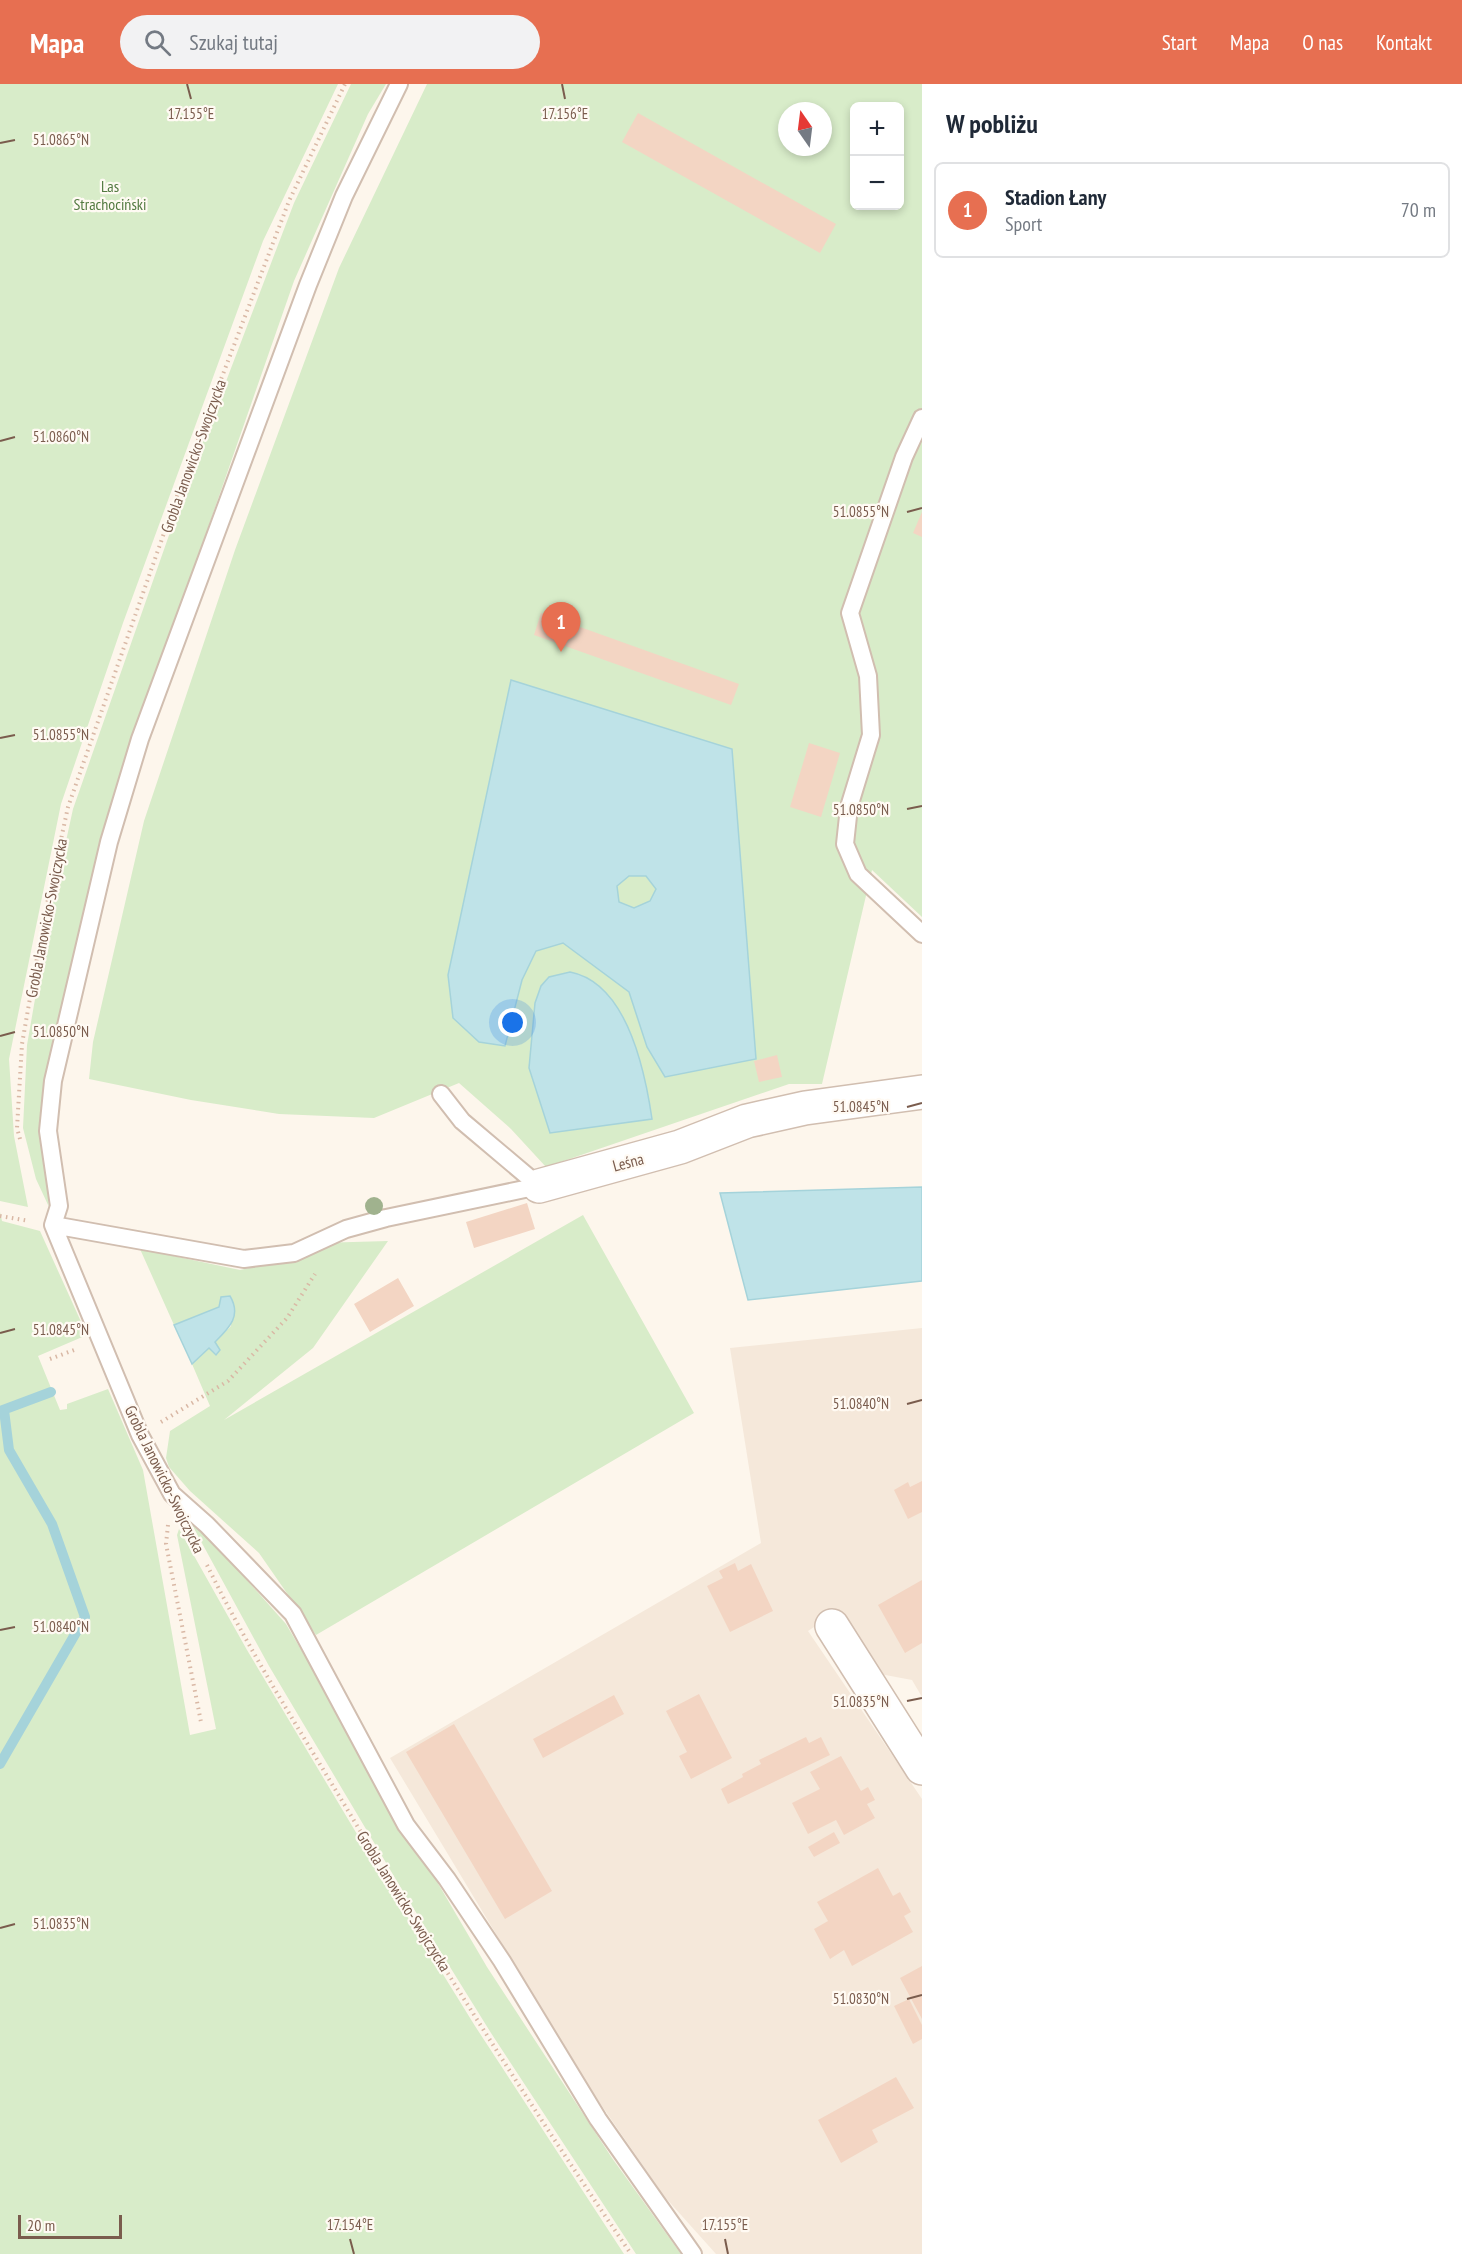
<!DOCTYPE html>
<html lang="pl">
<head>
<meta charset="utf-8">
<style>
  :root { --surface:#fff; --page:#f2f2f3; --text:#1f2937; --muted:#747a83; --line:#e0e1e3; --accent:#e76f51 }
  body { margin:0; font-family:"PT Sans Narrow",sans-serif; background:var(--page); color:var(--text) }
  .controls { position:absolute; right:18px; top:18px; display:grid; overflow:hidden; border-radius:9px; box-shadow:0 3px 9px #0003 }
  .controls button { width:54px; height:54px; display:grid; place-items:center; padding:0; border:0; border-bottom:2px solid var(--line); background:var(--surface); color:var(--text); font:30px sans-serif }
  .compass { position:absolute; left:778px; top:18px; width:54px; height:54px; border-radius:50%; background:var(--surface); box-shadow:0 3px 9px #0003; rotate:346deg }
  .scale { position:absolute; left:18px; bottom:15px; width:104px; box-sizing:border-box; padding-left:6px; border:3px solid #7a5c4d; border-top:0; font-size:16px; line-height:21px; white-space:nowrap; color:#7a5c4d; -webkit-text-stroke:4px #fffaf3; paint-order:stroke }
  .you { position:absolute; left:513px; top:939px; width:21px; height:21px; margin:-15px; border:4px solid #fff; border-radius:50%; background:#1a73e8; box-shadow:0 0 0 9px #1a73e833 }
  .badge { display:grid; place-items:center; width:39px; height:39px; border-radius:50%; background:var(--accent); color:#fff; font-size:20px; font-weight:700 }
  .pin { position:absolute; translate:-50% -50px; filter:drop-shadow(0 2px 3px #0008) }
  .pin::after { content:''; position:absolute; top:32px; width:21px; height:18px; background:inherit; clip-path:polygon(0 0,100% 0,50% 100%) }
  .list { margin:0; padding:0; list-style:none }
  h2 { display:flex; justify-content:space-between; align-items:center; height:78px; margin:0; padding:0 24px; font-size:26px }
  h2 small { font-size:20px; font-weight:400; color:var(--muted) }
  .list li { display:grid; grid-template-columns:39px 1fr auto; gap:18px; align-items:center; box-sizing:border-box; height:96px; margin:0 12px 12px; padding:0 12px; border:2px solid var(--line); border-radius:9px }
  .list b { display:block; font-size:22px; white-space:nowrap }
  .list p { margin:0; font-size:20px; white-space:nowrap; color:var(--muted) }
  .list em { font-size:20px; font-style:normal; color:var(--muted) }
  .icon { flex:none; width:33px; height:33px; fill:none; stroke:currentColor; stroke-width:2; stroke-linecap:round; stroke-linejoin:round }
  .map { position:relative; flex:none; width:922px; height:2170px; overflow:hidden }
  header { display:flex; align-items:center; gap:36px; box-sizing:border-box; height:84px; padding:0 30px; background:var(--accent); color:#fff }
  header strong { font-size:28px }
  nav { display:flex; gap:33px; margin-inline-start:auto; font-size:21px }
  .search { width:420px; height:54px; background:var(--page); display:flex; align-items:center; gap:15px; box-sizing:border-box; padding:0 21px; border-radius:33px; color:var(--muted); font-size:22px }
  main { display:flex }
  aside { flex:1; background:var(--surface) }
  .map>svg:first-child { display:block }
</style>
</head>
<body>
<header>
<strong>Mapa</strong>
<div class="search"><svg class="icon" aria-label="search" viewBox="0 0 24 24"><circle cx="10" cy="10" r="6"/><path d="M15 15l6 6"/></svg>Szukaj tutaj</div>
<nav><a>Start</a><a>Mapa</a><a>O nas</a><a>Kontakt</a></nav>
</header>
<main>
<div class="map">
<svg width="922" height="2170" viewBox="0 0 922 2170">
  <rect width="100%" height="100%" fill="#fdf6ec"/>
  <path fill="#f5e8da" d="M922 1244V1613L912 1596 880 1590 840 1526 808 1547 922 1715V2170H716L664 2112 584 1996 390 1674 761 1459 730 1264Z"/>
  <path fill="#d8ecc9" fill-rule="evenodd" d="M0 0H338L263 157 123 539 61 720 9 975 14 1052 28 1123 0 1117Z
    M351 0H386L368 30 294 197 102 748 51 971 41 1035 49 1123 36 1095 23 1044 27 961 49 835 73 725 188 397 294 119Z
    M427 0H922V833L872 786 822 1000H789L546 1083 511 1045 459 999 374 1034 279 1030 191 1016 89 995 93 958 144 737 235 466 339 184ZM854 22H900V122H854ZM787 27H823V63H787Z
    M0 1128 2 1137 40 1147 87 1251 38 1272 60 1326 67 1325V1320L108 1305 143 1386 190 1651 216 1645 177 1451 179 1445 247 1566 379 1787 475 1942 624 2170H0Z
    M583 1131 694 1329 316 1551 259 1469 190 1407 169 1383 166 1374 170 1347 210 1322 192 1280 209 1264 216 1270 220 1266 215 1258 231 1242 230 1212 222 1213 219 1223 174 1241 140 1165 240 1186 287 1176 318 1159 388 1157 313 1264 224 1336Z
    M191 1439 205 1449 286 1540 487 1883 612 2074 681 2170H636L491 1949 404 1809 269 1582Z"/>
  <path fill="#bfe3e8" stroke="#a5d3da" stroke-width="1.5" fill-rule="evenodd" d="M511 596 732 665 756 975 665 993 647 963 629 908 563 859 536 867 522 896 505 962 479 958 453 934 448 891ZM629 792H646L656 805 650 817 634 824 619 818 617 802Z
    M570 888C627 899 645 987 652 1035L550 1049 529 984 535 919 541 902 549 893Z
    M922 1103V1197L748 1216 720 1109Z
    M230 1212C242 1232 229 1244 215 1258L220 1266 216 1271 209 1264 192 1280 174 1241 219 1223 221 1213Z"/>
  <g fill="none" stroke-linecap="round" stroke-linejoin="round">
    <path stroke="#a5d3da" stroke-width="10" d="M0 1327 51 1308
      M0 1680 85 1533 52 1440 9 1366 4 1326"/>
  </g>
  <path fill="#f3d5c3" d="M638 29 836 140 820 169 622 58Z
    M922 428V453L913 449Z
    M541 529 739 600 731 621 534 551Z
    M809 659 840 669 821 733 790 723Z
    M777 971 782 993 759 998 754 977Z
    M527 1119 535 1145 474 1164 466 1138Z
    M398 1194 414 1222 370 1248 354 1220Z
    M922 1397V1428L908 1435 894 1406 908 1398 910 1403Z
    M735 1479 738 1487 751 1480 773 1527 730 1548 707 1502 723 1494 719 1487Z
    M922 1496V1559L905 1569 878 1521Z
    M699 1610 732 1674 691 1695 679 1672 687 1668 666 1627Z
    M614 1611 624 1630 543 1674 533 1655Z
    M454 1640 552 1807 505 1835 406 1668Z
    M806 1653 809 1659 821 1653 830 1671 728 1720 721 1705 743 1693 742 1690 761 1680 759 1676Z
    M841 1672 861 1707 868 1703 875 1716 867 1720 875 1734 844 1751 836 1736 808 1750 792 1719 820 1705 810 1688Z
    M834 1748 840 1759 814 1773 808 1763Z
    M878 1784 893 1812 900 1808 911 1828 904 1832 913 1848 852 1882 844 1866 830 1875 814 1845 828 1837 817 1818Z
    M922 1882V1935L900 1894Z
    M909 1915 922 1941V1955L913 1960 894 1922Z
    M896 1993 914 2024 872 2046 878 2058 841 2079 818 2036Z"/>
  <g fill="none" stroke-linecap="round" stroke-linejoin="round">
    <g stroke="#d1beb0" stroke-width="20">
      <path id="service" d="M922 334 904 373 850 529 868 592 871 651 849 723 845 760 858 790 922 850
        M441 1010 462 1037 539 1102
        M53 1141 140 1351 172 1410 207 1441 293 1530 406 1741 447 1795 502 1877 598 2035 693 2170
        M53 1141 59 1122 48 1047 53 997 109 758 140 655 308 201 344 112 399 0
        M53 1141 244 1175 294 1169 346 1145 386 1134 539 1102"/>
    </g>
    <g stroke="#d1beb0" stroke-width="36">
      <path id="minor" d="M539 1102 680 1063 747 1037 805 1024 922 1008
        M832 1542 922 1684"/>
    </g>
    <path stroke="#d9b8a5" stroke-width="4" stroke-dasharray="1.5 4.5" stroke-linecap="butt" d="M20 1055 17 1044 22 960 44 834 68 723 183 395 289 117 345 0
      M0 1132 29 1137
      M50 1275 77 1265
      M161 1338 228 1297 287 1234 315 1190
      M168 1441 166 1460 201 1638
      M207 1481C248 1565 299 1645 347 1725 438 1876 532 2025 631 2170"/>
    <use href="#service" stroke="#fff" stroke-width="16"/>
    <use href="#minor" stroke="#fff" stroke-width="33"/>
  </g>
  <circle fill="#a0b28e" cx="374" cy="1122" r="9"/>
  <path fill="none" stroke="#7a5c4d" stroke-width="2" d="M187 0 191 15M562 0 565 15M0 59 15 56M0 357 15 353M907 428 922 424M0 654 15 651M907 725 922 722M0 952 15 948M907 1023 922 1019M0 1249 15 1245M907 1320 922 1316M0 1546 15 1543M907 1617 922 1614M0 1844 15 1840M907 1915 922 1911M350 2155 354 2170M725 2155 728 2170"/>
  <g text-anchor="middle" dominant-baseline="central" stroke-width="4.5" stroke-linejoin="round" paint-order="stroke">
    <g font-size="16" fill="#537a41" stroke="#fffaf3">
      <text x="110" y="102">Las<tspan x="110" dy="18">Strachociński</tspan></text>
    </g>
    <g font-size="16" fill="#7a5c4d" stroke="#fffaf3">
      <text transform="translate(193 372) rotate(-70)">Grobla Janowicko-Swojczycka</text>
      <text transform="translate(46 834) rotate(-79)">Grobla Janowicko-Swojczycka</text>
      <text transform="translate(628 1078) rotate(-15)">Leśna</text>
      <text transform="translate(165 1395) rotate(64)">Grobla Janowicko-Swojczycka</text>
      <text transform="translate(404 1817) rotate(58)">Grobla Janowicko-Swojczycka</text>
    </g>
  </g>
  <g font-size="15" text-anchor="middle" fill="#7a5c4d" stroke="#fffaf3" stroke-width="4.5" stroke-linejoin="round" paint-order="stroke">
    <text x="191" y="35">17.155°E</text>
    <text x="565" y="35">17.156°E</text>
    <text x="61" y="61">51.0865°N</text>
    <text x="61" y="358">51.0860°N</text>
    <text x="861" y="433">51.0855°N</text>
    <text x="61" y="656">51.0855°N</text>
    <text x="861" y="731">51.0850°N</text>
    <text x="61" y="953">51.0850°N</text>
    <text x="861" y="1028">51.0845°N</text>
    <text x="61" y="1251">51.0845°N</text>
    <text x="861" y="1325">51.0840°N</text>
    <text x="61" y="1548">51.0840°N</text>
    <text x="861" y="1623">51.0835°N</text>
    <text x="61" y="1845">51.0835°N</text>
    <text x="861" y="1920">51.0830°N</text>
    <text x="350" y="2146">17.154°E</text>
    <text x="725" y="2146">17.155°E</text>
  </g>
</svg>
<div class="controls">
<button>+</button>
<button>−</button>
</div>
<svg class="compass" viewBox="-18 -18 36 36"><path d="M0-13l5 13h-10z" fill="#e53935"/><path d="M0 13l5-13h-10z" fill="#747a83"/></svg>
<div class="scale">20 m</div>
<div class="you"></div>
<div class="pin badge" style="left:561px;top:568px">1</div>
</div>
<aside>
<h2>W pobliżu<small></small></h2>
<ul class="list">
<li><span class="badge">1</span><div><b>Stadion Łany</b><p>Sport</p></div><em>70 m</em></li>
</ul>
</aside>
</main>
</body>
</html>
